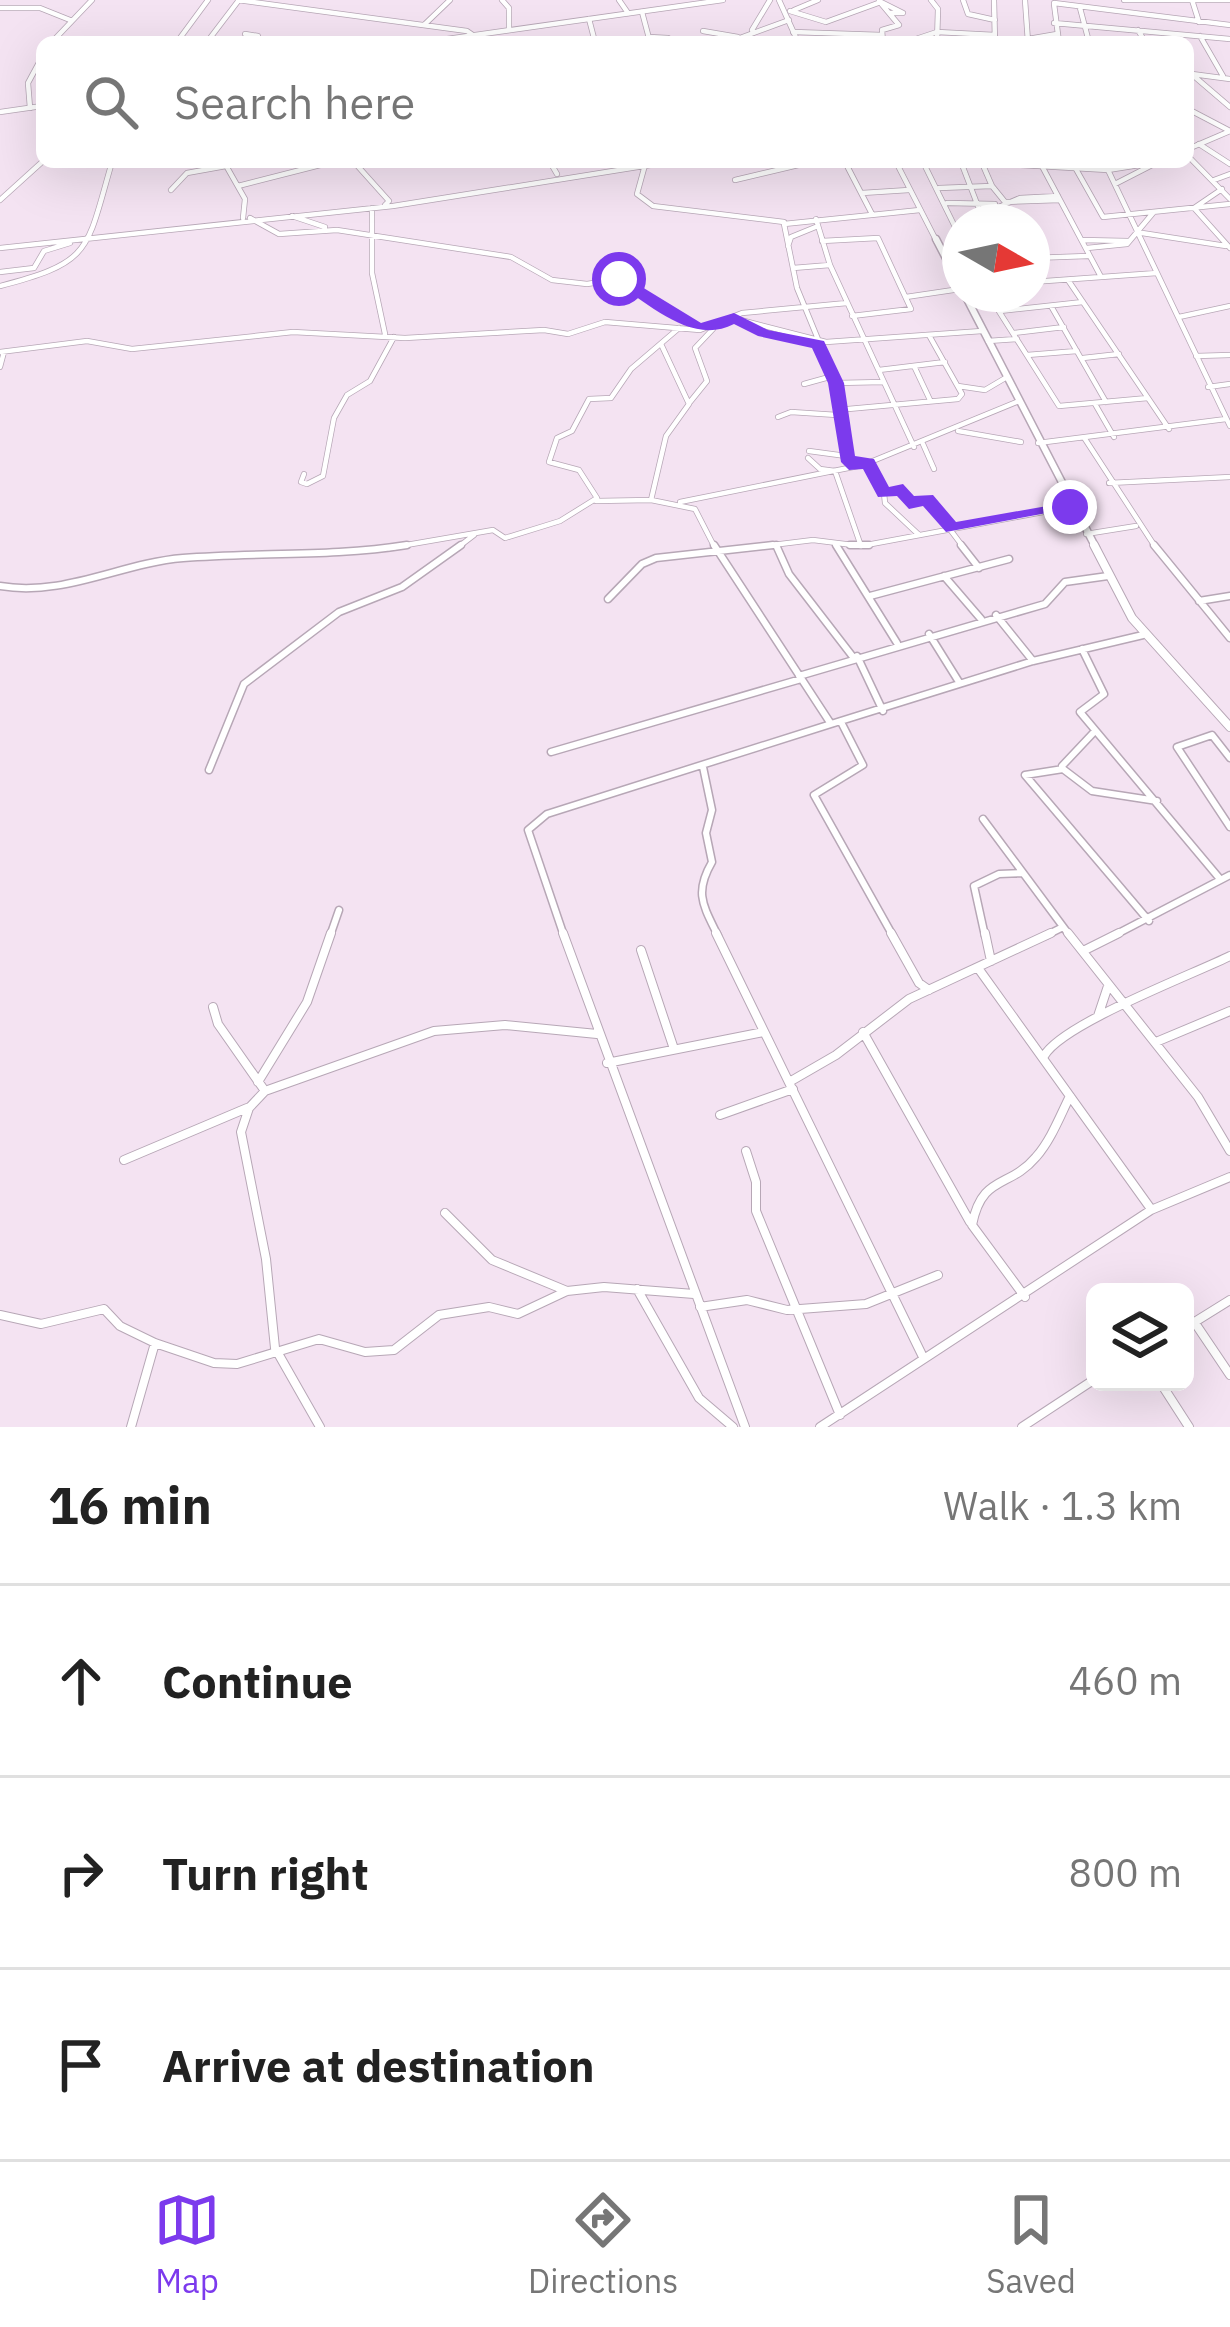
<!DOCTYPE html>
<html lang="en">
<head>
<meta charset="utf-8">
<style>
  :root { --surface:#fff; --page:#f6f6f6; --text:#222; --muted:#767676; --line:#e0e0e0; --accent:#7c3aed }
  body { margin:0; font-family:"IBM Plex Sans",sans-serif; background:var(--page); color:var(--text) }
  .controls { position:absolute; right:36px; bottom:36px; display:grid; overflow:hidden; border-radius:18px; box-shadow:0 12px 48px #0002 }
  .controls button { width:108px; height:108px; display:grid; place-items:center; padding:0; border:0; border-bottom:3px solid var(--line); background:var(--surface); color:var(--text); font:60px sans-serif }
  .compass { position:absolute; left:942px; top:204px; width:108px; height:108px; border-radius:50%; background:var(--surface); box-shadow:0 12px 48px #0002; rotate:99deg }
  .stop { position:absolute; width:36px; height:36px; margin:-27px; border:9px solid #7c3aed; border-radius:50%; background:#fff }
  .stop.end { background:#7c3aed; border-color:#fff; box-shadow:0 3px 12px #0008 }
  .list { margin:0; padding:0; list-style:none }
  h2 { display:flex; justify-content:space-between; align-items:center; height:156px; margin:0; padding:0 48px; font-size:51px }
  h2 small { font-size:39px; font-weight:400; color:var(--muted) }
  .list li { display:grid; grid-template-columns:78px 1fr auto; gap:36px; align-items:center; box-sizing:border-box; height:192px; padding:0 48px; border-top:3px solid var(--line) }
  .list b { display:block; font-size:45px; white-space:nowrap }
  .list em { font-size:39px; font-style:normal; color:var(--muted) }
  .icon { flex:none; width:66px; height:66px; fill:none; stroke:currentColor; stroke-width:2; stroke-linecap:round; stroke-linejoin:round }
  .map { position:relative; flex:none; width:1230px; height:1427px; overflow:hidden }
  .search { position:absolute; background:var(--surface); box-shadow:0 12px 48px #0002; left:36px; right:36px; top:36px; height:132px; display:flex; align-items:center; gap:30px; box-sizing:border-box; padding:0 42px; border-radius:18px; color:var(--muted); font-size:45px }
  .sheet { height:732px; background:var(--surface) }
  nav { display:flex; justify-content:space-around; align-items:center; box-sizing:border-box; height:168px; border-top:3px solid var(--line); background:var(--surface); font-size:33px; color:var(--muted) }
  nav a { display:grid; justify-items:center; gap:6px }
  nav .on { color:var(--accent) }
  .map>svg:first-child { display:block }
</style>
</head>
<body>
<div class="map">
<svg width="1230" height="1427" viewBox="0 0 1230 1427">
  <rect width="100%" height="100%" fill="#f4e3f2"/>
  <g fill="none" stroke-linecap="round" stroke-linejoin="round">
    <g stroke="#b7a7b6" stroke-width="6">
      <path id="minor-far2" d="M238 0 467 31 483 42
        M502 0 509 8V30
        M619 0 628 13
        M931 0 938 9 937 42
        M963 0 968 14 995 20
        M994 0 995 42
        M1025 0 1028 42
        M1124 0H1230
        M1192 0 1199 22
        M879 1 899 25 882 30 883 42
        M1054 3 1230 25
        M1054 4 1059 42
        M0 8H40L70 20
        M1080 8 1089 42
        M794 10 818 0
        M790 11 826 22 881 2 903 13H890
        M642 12 650 42
        M589 19 595 42
        M1054 23 1230 39
        M424 25 450 0
        M752 30 770 0
        M1138 30 1145 42
        M703 31 738 37
        M793 32 882 35
        M245 34 258 36 259 42
        M1200 36 1223 76
        M649 37 668 38
        M1028 39 1057 34
        M1088 40 1116 41
        M52 42 92 0
        M177 42 208 0
        M207 42 239 0
        M729 42 789 20
        M907 42 937 32 995 35
        M1188 71 1230 107
        M1192 74 1230 79
        M30 108 28 83 42 57
        M1188 109 1230 131
        M1199 144 1230 164
        M1188 156 1230 199
        M224 162 245 199 243 218
        M354 162 389 201 385 205
        M550 162 557 174
        M845 162 872 214
        M923 162 960 237
        M961 162 981 214
        M1072 162 1103 217 1230 204
        M1111 162 1131 166
        M645 165 637 194 653 206 784 222
        M1043 168 1100 275
        M1108 170 1230 426
        M735 180 811 162
        M1214 180 1230 174
        M1115 184 1154 164
        M238 186 332 162
        M992 186 1005 202 1060 200
        M939 188 992 186 982 163
        M1222 189 1194 208 1230 248
        M171 190 187 173 226 166
        M862 193 909 190
        M0 200 42 162
        M947 203 995 204
        M372 208V273L385 334
        M292 216 325 227
        M250 218 279 234 337 230 511 257 552 280 587 284 619 279 700 327
        M816 219 830 265 914 447
        M985 222 982 214 1020 198 1058 196
        M1142 233 1226 246
        M1082 240 1128 241
        M822 241 878 238 911 309 852 316
        M788 246 791 237 818 226
        M0 248 393 206 669 162
        M1087 248 1127 244 1153 213
        M1032 258 1088 256
        M793 268 830 265
        M0 272 34 268 44 251 70 243
        M1068 280 1169 429
        M1032 282 1157 273
        M0 286C93 262 86 251 112 162
        M988 294 1059 406 1148 398
        M906 297 960 289
        M1051 306 1106 402
        M1000 311 1083 302
        M1179 317 1230 306
        M733 318 826 342 982 331
        M1014 333 1064 327
        M988 341 1017 339
        M0 352 87 341 132 349 293 332 405 338 544 330 568 334 605 322 700 330 742 313 847 303
        M1027 355 1077 351
        M1196 356 1230 355
        M1083 358 1119 354
        M914 366 930 400
        M0 367 4 352
        M879 370 945 362
        M884 382 836 383 797 288 784 224 920 210
        M836 383 841 439 855 464
        M804 384 833 376
        M958 386 985 390 1007 377
        M1208 387 1230 384
        M690 402 707 381 695 348 713 329
        M1095 404 1114 437
        M837 410 958 399 962 394 930 337
        M778 417 791 412 837 415
        M958 431 1021 442
        M1085 439 1156 548
        M1038 443 1226 419
        M923 444 934 469
        M809 451 846 456
        M808 458 820 469 835 471 861 546
        M868 463 884 493 903 489 909 503 927 499 964 548
        M304 474 301 482 307 484 323 476 334 418 347 395 370 381 394 337
        M1109 483 1230 477
        M884 493 885 503 918 534
        M651 500 666 436 689 404 661 344
        M596 501 651 500 695 509 715 548
        M680 502 863 465 1019 401
        M1086 534 1136 526
        M389 548 493 530 505 538 560 521 597 498 579 470 549 462 557 438 572 431 589 399 611 398 631 369 679 328
        M457 548 474 535
        M747 548 813 540 861 546 1070 507"/>
    </g>
    <g stroke="#b7a7b6" stroke-width="9">
      <path id="minor-far1" d="M714 545 831 724 1033 661 1143 635
        M776 545 789 574 853 657
        M836 545 897 643
        M850 545H869
        M961 545 979 568
        M1154 545 1230 638
        M944 576 981 619
        M0 586C64 597 121 563 183 558 258 552 332 557 407 545
        M870 596 1009 559
        M608 599 642 564 656 558 773 545
        M1199 601 1230 596
        M996 615 1033 661
        M929 634 959 682
        M1082 649 1104 694 1080 712 1220 879
        M857 656 883 711
        M799 676 1045 604 1065 582 1108 576
        M841 722 863 765 814 795 893 936
        M551 752 801 679
        M1230 758 1212 735 1177 747 1230 827
        M1062 766 1095 731
        M703 767 712 810 706 833 712 862C694 893 703 905 718 936
        M209 770 244 684 339 612 402 587 461 545
        M983 819 1070 936
        M1149 921 1025 775 1063 769 1092 791 1157 801
        M330 936 339 910
        M564 936 528 830 547 814 831 724
        M985 936 974 886 999 874 1022 873
        M1045 936 1063 927
        M1113 936 1230 875"/>
    </g>
    <g stroke="#b7a7b6" stroke-width="10">
      <path id="minor" d="M563 933 745 1427
        M716 933 923 1357
        M891 933 919 983 929 990
        M985 933 991 961
        M1068 933 1198 1097 1230 1151
        M641 950 673 1046
        M1083 951 1119 933
        M978 968 1151 1209
        M213 1007 218 1024 265 1091
        M1098 1016 1108 986
        M863 1032 970 1222
        M1156 1042 1230 1011
        M1044 1056C1062 1024 1189 976 1230 956
        M607 1063 764 1032
        M791 1081 836 1055 909 999 1051 933
        M258 1082 307 1002 331 933
        M720 1115 793 1089
        M746 1151 756 1182V1211L840 1415
        M124 1160 247 1108
        M445 1213 492 1260 567 1291
        M637 1289 699 1398 733 1427
        M1025 1297 972 1225C982 1174 1009 1189 1036 1157 1051 1140 1060 1116 1070 1096
        M700 1307 747 1300 787 1310 866 1304 938 1275
        M0 1315 41 1324 104 1309 120 1326 155 1343 214 1363 237 1364 319 1339 365 1352 394 1350 439 1315 489 1307 518 1314 567 1291 604 1287 694 1294
        M1195 1323 1230 1375
        M1185 1328 1230 1300
        M1160 1382 1189 1427
        M131 1427 155 1343
        M320 1427 275 1348 266 1259 241 1132 249 1108 265 1091 434 1031 505 1025 597 1034
        M820 1427 1151 1210 1230 1177
        M1022 1427 1095 1379"/>
    </g>
    <g stroke="#b7a7b6" stroke-width="6">
      <path id="tertiary-far2" d="M779 0 798 42
        M426 42 723 0
        M0 112 42 106
        M1188 149 1230 131
        M896 162 937 242
        M967 162 1108 170 1158 162"/>
    </g>
    <g stroke="#b7a7b6" stroke-width="9">
      <path id="tertiary-far1" d="M936 239 1096 548"/>
    </g>
    <g stroke="#b7a7b6" stroke-width="10">
      <path id="tertiary" d="M1094 545 1132 618 1230 727"/>
    </g>
    <use href="#minor-far2" stroke="#fff" stroke-width="4.5"/>
    <use href="#minor-far1" stroke="#fff" stroke-width="6"/>
    <use href="#minor" stroke="#fff" stroke-width="8"/>
    <use href="#tertiary-far2" stroke="#fff" stroke-width="4.5"/>
    <use href="#tertiary-far1" stroke="#fff" stroke-width="6"/>
    <use href="#tertiary" stroke="#fff" stroke-width="8"/>
  </g>
  <path fill="#7c3aed" d="M614 276H624L701 323 734 313 768 330 824 341 844 383 855 456 874 459 889 487 903 484 914 496 933 495 956 522 1070 502 1079 507 946 532 923 506 909 509 897 496 878 497 863 469 849 470 841 462 828 383 812 348 758 336 734 324C692 346 650 304 614 282Z"/>
</svg>
<div class="controls">
<button><svg class="icon" aria-label="layers" viewBox="0 0 24 24"><path d="M12 4l9 5-9 5-9-5zM3 14l9 5 9-5"/></svg></button>
</div>
<svg class="compass" viewBox="-18 -18 36 36"><path d="M0-13l5 13h-10z" fill="#e53935"/><path d="M0 13l5-13h-10z" fill="#767676"/></svg>
<div class="stop" style="left:619px;top:279px"></div>
<div class="stop end" style="left:1070px;top:507px"></div>
<div class="search"><svg class="icon" aria-label="search" viewBox="0 0 24 24"><circle cx="10" cy="10" r="6"/><path d="M15 15l6 6"/></svg>Search here</div>
</div>
<section class="sheet">
<h2>16 min<small>Walk · 1.3 km</small></h2>
<ul class="list">
<li><svg class="icon" aria-label="ahead" viewBox="0 0 24 24"><path d="M12 20V5M6 11l6-6 6 6"/></svg><div><b>Continue</b></div><em>460 m</em></li>
<li><svg class="icon" aria-label="right" viewBox="0 0 24 24"><path d="M7 20v-9h11M14 6l5 5-5 5"/></svg><div><b>Turn right</b></div><em>800 m</em></li>
<li><svg class="icon" aria-label="arrive" viewBox="0 0 24 24"><path d="M6 21V4h12l-3 4 3 4H6"/></svg><div><b>Arrive at destination</b></div></li>
</ul>
</section>
<nav>
<a class="on"><svg class="icon" aria-label="map" viewBox="0 0 24 24"><path d="M3 6l6-2 6 2 6-2v14l-6 2-6-2-6 2zM9 4v14M15 6v14"/></svg>Map</a>
<a><svg class="icon" aria-label="directions" viewBox="0 0 24 24"><path d="M12 3l9 9-9 9-9-9zM9 14v-3h6M13 9l2 2-2 2"/></svg>Directions</a>
<a><svg class="icon" aria-label="saved" viewBox="0 0 24 24"><path d="M7 4h10v16l-5-4-5 4z"/></svg>Saved</a>
</nav>
</body>
</html>
